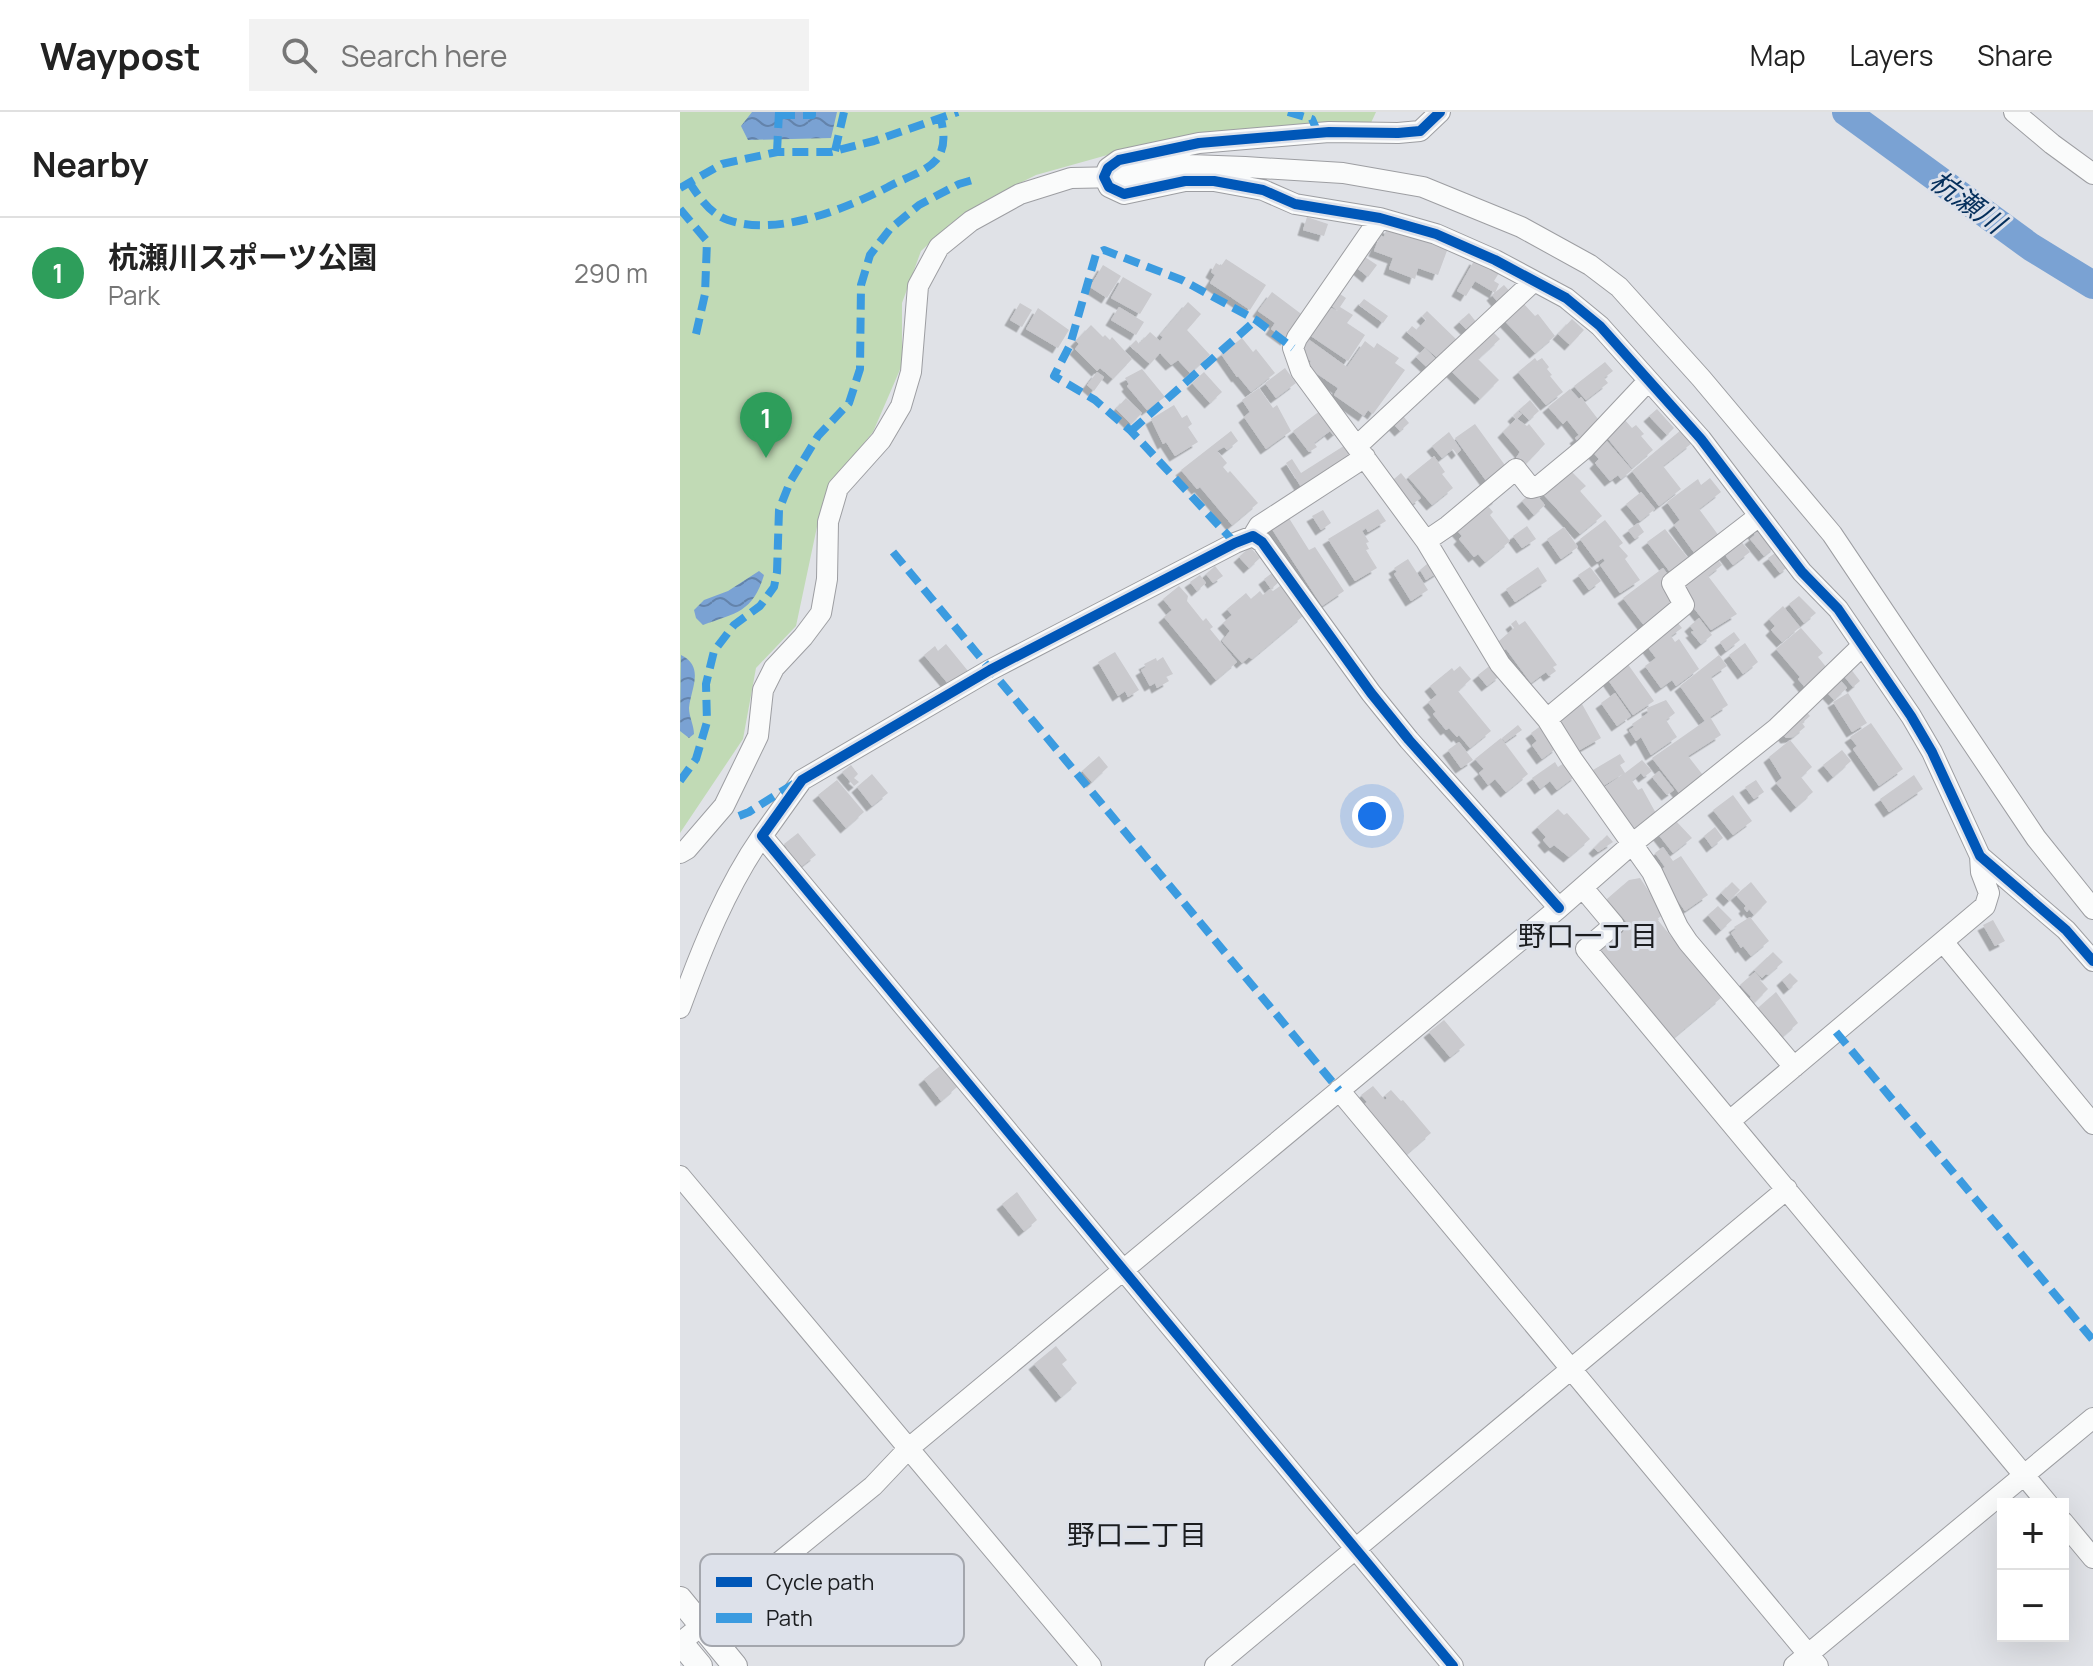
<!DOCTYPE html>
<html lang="en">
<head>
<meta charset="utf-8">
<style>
  :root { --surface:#fff; --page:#f2f2f2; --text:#222; --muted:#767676; --line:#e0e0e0; --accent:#0f766e }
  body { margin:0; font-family:Manrope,"Noto Sans JP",sans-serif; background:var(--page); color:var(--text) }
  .controls { position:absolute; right:24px; bottom:24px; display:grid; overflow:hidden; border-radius:0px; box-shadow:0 8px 32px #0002 }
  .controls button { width:72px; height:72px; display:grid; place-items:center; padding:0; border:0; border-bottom:2px solid var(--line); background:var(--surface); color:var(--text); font:40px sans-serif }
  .you { position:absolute; left:692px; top:704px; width:28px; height:28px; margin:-20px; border:6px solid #fff; border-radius:50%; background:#1a73e8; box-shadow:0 0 0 12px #1a73e833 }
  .badge { display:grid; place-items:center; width:52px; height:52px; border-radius:50%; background:var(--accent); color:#fff; font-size:26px; font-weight:700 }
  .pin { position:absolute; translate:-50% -66px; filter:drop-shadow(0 2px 4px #0008) }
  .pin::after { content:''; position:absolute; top:42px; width:28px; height:24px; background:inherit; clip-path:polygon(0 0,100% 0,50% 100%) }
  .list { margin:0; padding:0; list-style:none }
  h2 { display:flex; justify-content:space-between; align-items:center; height:104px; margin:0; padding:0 32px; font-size:34px }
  h2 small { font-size:26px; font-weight:400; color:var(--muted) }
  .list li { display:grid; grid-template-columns:52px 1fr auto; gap:24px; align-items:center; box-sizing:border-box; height:112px; padding:0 32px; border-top:2px solid var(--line) }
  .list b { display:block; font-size:30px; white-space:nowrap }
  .list p { margin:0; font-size:26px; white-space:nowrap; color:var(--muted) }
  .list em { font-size:26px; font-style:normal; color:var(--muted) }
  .icon { flex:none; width:44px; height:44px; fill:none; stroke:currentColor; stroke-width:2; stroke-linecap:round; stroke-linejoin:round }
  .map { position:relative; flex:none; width:1413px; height:1554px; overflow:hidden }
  header { display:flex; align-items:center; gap:48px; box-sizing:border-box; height:112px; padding:0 40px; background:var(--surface); border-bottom:2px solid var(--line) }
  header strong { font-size:38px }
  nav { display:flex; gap:44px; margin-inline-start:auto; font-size:28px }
  .search { width:560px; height:72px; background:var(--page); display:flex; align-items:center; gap:20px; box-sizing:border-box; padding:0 28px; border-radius:0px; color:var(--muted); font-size:30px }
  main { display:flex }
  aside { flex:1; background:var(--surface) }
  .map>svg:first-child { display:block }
</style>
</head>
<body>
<header>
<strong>Waypost</strong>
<div class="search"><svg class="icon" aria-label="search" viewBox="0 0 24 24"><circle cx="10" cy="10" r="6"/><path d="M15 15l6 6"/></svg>Search here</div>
<nav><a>Map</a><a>Layers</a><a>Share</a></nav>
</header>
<main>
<aside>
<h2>Nearby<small></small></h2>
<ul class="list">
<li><span class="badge" style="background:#2e9e5b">1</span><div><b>杭瀬川スポーツ公園</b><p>Park</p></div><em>290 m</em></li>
</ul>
</aside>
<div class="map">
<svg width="1413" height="1554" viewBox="0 0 1413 1554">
  <defs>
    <pattern id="water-waves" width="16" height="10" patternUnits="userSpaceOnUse" patternTransform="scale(2)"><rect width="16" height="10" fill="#7aa2d3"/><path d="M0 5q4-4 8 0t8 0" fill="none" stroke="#6383ab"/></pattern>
    <filter id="shadow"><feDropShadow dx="-5.5" dy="5.5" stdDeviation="0" flood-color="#0004"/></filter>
  </defs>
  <rect width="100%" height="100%" fill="#e0e2e7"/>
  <path fill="#c1dab5" d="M0 0H696L690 13 431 42 356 63 312 85 270 112 241 139 222 191V253L193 320 150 373 138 410 116 514 76 556 63 627 0 721Z"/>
  <path fill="url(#water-waves)" d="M72 0H157L151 26 68 28 61 14Z
    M79 459 84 463C73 500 56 501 23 513L16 506 14 498 24 488 48 479Z
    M1 543C25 555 11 576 9 596 9 605 14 613 14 622L9 626 0 619Z"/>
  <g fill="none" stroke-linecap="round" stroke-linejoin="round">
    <path stroke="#7aa2d3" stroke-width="28" d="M1166 0 1351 135 1413 173"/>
  </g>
  <path fill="#cacace" filter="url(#shadow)" d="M627 105 648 112 644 124 623 118Z
    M707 115 768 136 758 163 738 156 735 167 709 157 713 146 694 139 700 123 704 125Z
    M685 145 697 153 688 165 677 156Z
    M546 147 586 173 570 198 530 171 535 163 531 160 536 151 541 154Z
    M795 147 819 161 814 169 819 172 815 181 795 169 786 184 777 179Z
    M423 153 441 164 427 186 410 175Z
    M443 165 472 182 460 202 431 186Z
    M824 173 833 183 821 194 812 183Z
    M592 180 624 204 606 228 591 217 595 211 578 199Z
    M657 180 666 186 660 195 673 203 667 211 685 223 668 249 628 222 647 194 658 199 649 192Z
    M684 187 708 204 703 211 679 193Z
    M508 190 521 202 507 218 530 243 510 261 498 248 491 253 480 241 470 252 450 234 456 228 459 232 470 220 480 229 483 225 480 223Z
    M340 191 352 198 342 215 330 208Z
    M843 191 855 204 858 202 875 224 855 241 823 207Z
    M439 195 464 210 456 223 431 208Z
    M358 196 389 218 378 236 346 217Z
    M747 199 779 230 760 248 727 220 732 214 737 218 746 208 742 204Z
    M789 201 797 211 788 219 779 210Z
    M892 207 904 218 890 233 878 222Z
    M411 213 423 225 425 223 430 228 432 225 452 247 433 267 420 256 417 259 395 237 399 232 396 229Z
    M808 215 820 227 798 247 819 268 800 287 767 255Z
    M562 226 573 240 576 237 595 261 571 280 558 264 557 265 541 242Z
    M628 227 667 255 685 229 694 236 697 231 719 246 715 251 725 258 693 302 688 298 684 304 654 283 658 276 627 255 631 249 622 244 626 238 622 236Z
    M745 236 758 249 750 258 736 245Z
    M855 246 857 249 862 246 869 255 867 257 872 263 870 264 883 280 866 293 838 260Z
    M925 250 933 259 924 266 928 271 906 288 894 274Z
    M605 256 616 271 596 286 585 271Z
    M462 257 485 285 467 298 447 274 449 272 445 266Z
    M417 260 424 265 414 279 407 273Z
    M524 260 542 280 530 291 512 271Z
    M579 276 593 296 597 293 611 319 586 337 564 305 570 300 562 288Z
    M890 277 899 287 901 285 924 315 902 334 895 326 899 323 887 308 883 312 868 295Z
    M446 286 462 301 451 312 436 297Z
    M850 288 859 299 849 308 839 298Z
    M494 293 502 306 507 303 512 312 508 315 518 330 495 344 486 330 483 332 471 307Z
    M644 296 660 317 653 323 650 319 634 331 637 335 629 340 613 319Z
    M977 297 994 316 987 323 969 304Z
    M718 298 729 311 720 319 708 306Z
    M838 299 842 302 837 307 847 314 849 312 865 332 844 354 836 346 840 340 823 320 836 307 833 304Z
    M944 307 952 316 956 313 964 322 961 324 973 338 952 356 925 323Z
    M795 312 827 356 807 370 775 326Z
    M1001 318 1012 331 983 354 1001 377 979 394 952 359Z
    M551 319 558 329 547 338 544 335 537 339 547 351 543 355 548 361 550 359 578 391 552 413 520 375 517 377 501 358Z
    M769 320 781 338 777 342 773 337 762 346 752 334Z
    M925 327 952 358 941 367 938 363 930 369 915 351 919 347 912 339Z
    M670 330 675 345 623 378 606 351 612 347 621 361Z
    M754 344 765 360 762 362 773 376 752 393 728 365Z
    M891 359 906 374 900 379 922 404 900 422 863 382Z
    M721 361 741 386 731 393 713 368Z
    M1030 366 1041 380 1019 397 1042 428 1018 446 994 413 1000 408 987 390 1018 367 1021 373Z
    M853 379 865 393 854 403 842 389Z
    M961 380 975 397 960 409 946 392Z
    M815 382 818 386 808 394 813 400 810 403 830 429 805 450 798 442 794 445 779 427 782 424 775 416Z
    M698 397 706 409 688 420 686 416 682 419 689 430 686 431 689 437 686 438 697 456 675 469 648 427Z
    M643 398 651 411 641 418 632 404Z
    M607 403 629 438 635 435 664 479 642 494 590 414Z
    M925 408 943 431 939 434 948 444 945 447 960 468 940 481 920 453 925 449 923 446 917 450 900 427Z
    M958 411 964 420 955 427 948 418Z
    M1078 413 1096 434 1084 444 1070 427 1075 423 1071 419Z
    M847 414 856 427 842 436 833 424Z
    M884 415 898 435 881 447 867 427Z
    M985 417 1008 446 990 460 967 430Z
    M1058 426 1070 440 1053 453 1042 439Z
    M570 435 580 446 569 456 559 445Z
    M1098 439 1109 454 1100 461 1088 446Z
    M1033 441 1042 453 1028 464 1057 502 1031 518 1006 486 998 469Z
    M728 447 748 478 731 489 714 462 717 460 714 456Z
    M753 447 760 459 746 468 740 458Z
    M535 454 543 464 533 471 526 462Z
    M858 455 867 469 835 490 826 477Z
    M910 455 921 469 909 478 898 463Z
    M983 456 991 467 1000 490 966 516 943 486Z
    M592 461 599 470 591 477 584 467Z
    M520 463 526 471 517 479 510 470Z
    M499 474 508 484 507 489 523 509 526 506 533 515 530 517 557 550 536 568 484 505 492 498 483 487Z
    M600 474 623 504 572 547 569 545 562 551 542 529 550 519 543 511 552 503 547 497 566 481 571 487 580 479 583 483 590 477 593 479Z
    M1119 484 1136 501 1124 511 1109 492Z
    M1103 494 1120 515 1102 530 1091 518 1095 514 1089 507Z
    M1019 506 1032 523 1021 532 1011 520 1014 519 1010 514Z
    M836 508 839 513 845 509 877 553 873 555 876 559 869 564 866 560 851 571 826 537 824 538 818 530 834 516 831 512Z
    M997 510 1002 516 991 524 995 530 999 527 1019 557 996 574 992 568 981 576 965 554 976 546 966 533Z
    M1121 516 1143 541 1138 545 1151 561 1128 579 1118 567 1120 565 1096 537Z
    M1054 520 1060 528 1046 539 1040 530Z
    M1065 531 1078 550 1063 562 1049 543Z
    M266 532 288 559 270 574 244 543 255 534 258 539Z
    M435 540 459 578 448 585 445 579 438 584 418 550Z
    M1039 543 1047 554 1031 565 1048 593 1030 605 1041 623 1008 644 1026 667 1003 686 972 646 1025 609 1000 574Z
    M483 545 493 562 486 565 489 569 477 576 475 571 470 574 461 558 466 555 464 552 476 546 477 549Z
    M947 551 974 589 953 603 926 565Z
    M812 552 821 563 807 574 798 563Z
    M780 554 791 567 778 579 811 619 790 636 779 623 777 625 769 616 766 618 753 602 756 600 748 590 757 583 750 574 772 556 774 559Z
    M1170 556 1180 569 1173 575 1163 563Z
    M1157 564 1167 576 1154 588 1143 576Z
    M935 581 951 604 937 614 921 591Z
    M1168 581 1187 611 1172 620 1153 590Z
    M986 588 995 601 986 608 997 625 971 643 961 625 956 629 949 618 954 615 952 612 968 601 967 596Z
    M902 592 921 626 898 639 879 605Z
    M1123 596 1130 604 1122 611 1125 615 1113 625 1106 626 1099 617Z
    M1191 611 1223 657 1199 674 1173 637 1177 634 1170 625Z
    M838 613 842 618 825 630 822 626Z
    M862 613 878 635 862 647 852 633 857 629 851 621Z
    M821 626 848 662 826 680 815 667 808 673 799 661 804 657 795 647Z
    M1110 628 1132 655 1121 665 1133 680 1116 695 1096 671 1102 666 1089 645Z
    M779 630 793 648 781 656 768 638Z
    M1162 638 1171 649 1153 665 1143 653Z
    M940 642 945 650 940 653 945 661 962 648 972 659 964 665 961 661 952 669 958 678 962 676 978 705 957 720 925 675 943 662 923 674 913 658Z
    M419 644 428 655 412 670 402 659Z
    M887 649 897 663 877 678 870 669 860 677 852 666 875 650 878 655Z
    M171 653 178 662 174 666 179 670 174 674 162 660Z
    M979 659 994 678 987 683 972 665Z
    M192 662 208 681 192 694 177 675Z
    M1234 663 1243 677 1209 700 1200 687Z
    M157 668 184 700 166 716 138 683Z
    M1076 668 1084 680 1074 687 1065 675Z
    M1053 683 1072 709 1053 723 1033 698Z
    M878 697 884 703 887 701 910 727 889 745 874 733 870 736 863 728 866 725 857 715Z
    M995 708 1012 726 993 741 978 722Z
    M1035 715 1043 726 1032 735 1024 724Z
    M118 721 136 743 118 757 103 739 107 736 104 732Z
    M927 723 933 730 918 740 914 736Z
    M983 735 993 749 1001 744 1028 783 1005 799 978 760 985 755 975 741Z
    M960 766 984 802 977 807 1041 886 991 928 918 839 949 813 927 787 949 768Z
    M1052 770 1060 778 1049 789 1041 781Z
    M1071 770 1087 790 1074 803 1069 797 1067 800 1064 796 1066 794 1056 783Z
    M1038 794 1052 808 1041 818 1028 803Z
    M1070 805 1089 829 1071 844 1063 834 1061 836 1051 821 1056 817 1054 815Z
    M1313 808 1325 829 1315 834 1303 813Z
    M1093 840 1103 850 1088 863 1086 862 1082 866 1074 858Z
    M1075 860 1081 867 1077 870 1080 868 1088 877 1071 894 1067 889 1071 885 1060 873Z
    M1110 861 1118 869 1109 877 1102 868Z
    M1096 880 1118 911 1102 925 1078 896Z
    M764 908 785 933 770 945 749 920Z
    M260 954 277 975 261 989 244 967Z
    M693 974 705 988 707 986 705 983 711 978 721 989 723 988 751 1021 722 1046 680 996 687 990 681 983Z
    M337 1080 357 1108 344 1119 322 1092Z
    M376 1234 387 1248 382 1252 397 1271 381 1285 354 1252Z"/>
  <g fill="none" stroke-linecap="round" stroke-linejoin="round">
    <g stroke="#9d9ea2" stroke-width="22">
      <path id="minor" d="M760 0 740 19 718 21 649 20 519 31 439 48 428 56 424 65 429 75 444 82 505 69H534L583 78 615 92 700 106 756 122 815 148 886 186 920 214 1021 327 1122 460 1158 497 1231 604 1252 640 1300 744 1386 818 1413 849
        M1334 0 1372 32 1413 62
        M700 106 617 226 613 236 621 259 746 429 820 552 867 607 892 647 972 760 998 815 1008 830 1114 955
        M677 334 854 169
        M573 424 579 414 685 345
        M746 429 768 414 836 357 851 376 859 374 905 336 968 269
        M867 607 1004 493 992 471 1079 404
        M0 741 7 737 44 694 78 624 83 578 94 556 123 525 141 501 147 467 148 410 158 376 201 328 221 294 231 260 238 174 259 135 291 109 340 82 391 66 442 65 490 54 510 53 565 55 663 61 743 75 841 115 910 153 939 175 1021 266 1152 422 1356 726 1413 797
        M903 776 934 813 906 837 1368 1392
        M1264 831 1413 1012
        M0 896C22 836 46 776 82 724
        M659 978 1138 1554
        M1051 1008 1305 794 1309 781 1301 760 1300 744
        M0 1064 411 1554
        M1383 1410 1413 1446
        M0 1531 193 1374 229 1336 879 796 952 732 1097 616 1182 534
        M535 1554 1107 1077
        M773 1554 82 724 122 668 310 558 555 431 573 424 582 430 691 581 729 628 879 796
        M1114 1554 1413 1306"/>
    </g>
    <g stroke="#9d9ea2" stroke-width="26">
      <path id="major" d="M0 1487 55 1554
        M0 1530 20 1554"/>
    </g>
    <use href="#minor" stroke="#fafbfb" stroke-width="20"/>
    <use href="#major" stroke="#fafbfb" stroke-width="24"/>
    <path stroke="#3b9be0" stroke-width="8" stroke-dasharray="16 8" stroke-linecap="butt" d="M608 0 632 7 638 21
      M99 3H132V0
      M155 39 164 0
      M97 40 99 0
      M9 70C19 85 30 102 48 108 97 125 165 97 208 75 222 67 246 60 256 48 266 36 264 21 261 7
      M0 76 42 52 97 40H151L194 29 278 0
      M0 97 27 129 25 182 16 222
      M451 319 576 208
      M555 431 451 319 415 288 374 264 390 233 416 142 424 138 502 168 576 208 613 236
      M213 440 659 978
      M0 669 16 647 27 610 26 572 34 539 54 513 80 494 94 475 97 460 99 398 110 370 138 324 169 291 180 257 181 173 190 143 210 117 239 93 279 72 296 67
      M59 704 69 700 115 671
      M1156 920 1413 1228"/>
    <g stroke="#dde1ea" stroke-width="15">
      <path id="cycleway" d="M760 0 740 19 718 21 649 20 519 31 439 48 428 56 424 65 429 75 444 82 505 69H534L583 78 615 92 700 106 756 122 815 148 886 186 920 214 1021 327 1122 460 1158 497 1231 604 1252 640 1300 744 1386 818 1413 849
        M773 1554 82 724 122 668 310 558 555 431 573 424 582 430 691 581 729 628 879 796"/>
    </g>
    <use href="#cycleway" stroke="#0057b8" stroke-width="10"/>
  </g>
  <g text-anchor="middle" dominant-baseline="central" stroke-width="6" stroke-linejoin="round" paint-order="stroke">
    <g font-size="28" font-style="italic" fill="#06305c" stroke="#dde1ea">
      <text transform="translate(1288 89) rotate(36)">杭瀬川</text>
    </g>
    <g font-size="28" fill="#1b1d20" stroke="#dde1ea">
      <text x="908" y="823">野口一丁目</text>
      <text x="457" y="1422">野口二丁目</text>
    </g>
  </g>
  <rect x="20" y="1442" width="264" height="92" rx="12" fill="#dde1ea" stroke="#a3a6ad" stroke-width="2"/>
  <rect x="36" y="1465" width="36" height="10" fill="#0057b8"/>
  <rect x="36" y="1501" width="36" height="10" fill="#3b9be0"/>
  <g font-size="22" fill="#1b1d20">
    <text x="86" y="1478">Cycle path</text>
    <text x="86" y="1514">Path</text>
  </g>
</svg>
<div class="controls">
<button>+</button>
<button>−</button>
</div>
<div class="you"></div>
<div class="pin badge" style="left:86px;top:346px;background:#2e9e5b">1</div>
</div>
</main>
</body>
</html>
